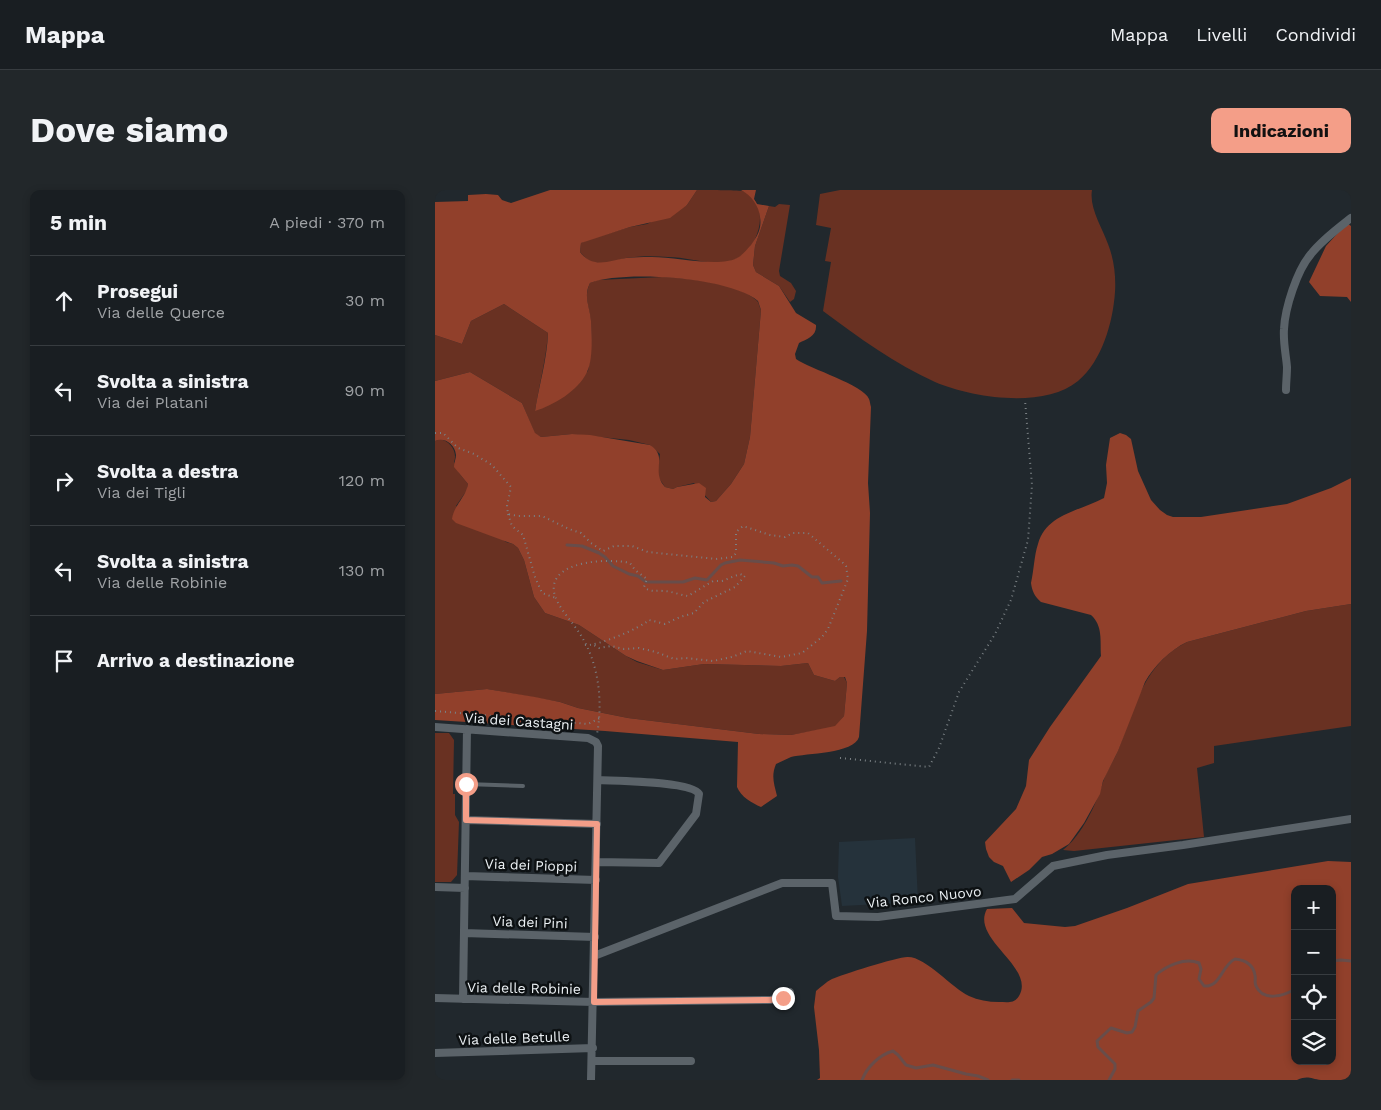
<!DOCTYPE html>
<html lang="it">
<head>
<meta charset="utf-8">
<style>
  :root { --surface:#191e22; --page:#22272a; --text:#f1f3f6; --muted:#9fa2a5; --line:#373c40; --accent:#f49e88 }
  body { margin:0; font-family:"Work Sans",sans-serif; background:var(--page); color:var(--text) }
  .controls { position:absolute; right:15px; bottom:15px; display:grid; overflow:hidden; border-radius:10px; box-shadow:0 2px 8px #0003 }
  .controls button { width:45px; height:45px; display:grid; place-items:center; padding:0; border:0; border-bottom:1px solid var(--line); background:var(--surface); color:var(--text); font:25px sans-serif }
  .stop { position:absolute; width:15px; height:15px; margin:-11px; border:4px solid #f49e88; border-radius:50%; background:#fff }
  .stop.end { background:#f49e88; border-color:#fff; box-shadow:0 1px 5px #0008 }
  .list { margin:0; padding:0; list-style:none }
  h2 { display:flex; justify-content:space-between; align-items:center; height:65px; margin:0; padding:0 20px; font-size:21px }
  h2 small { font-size:16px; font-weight:400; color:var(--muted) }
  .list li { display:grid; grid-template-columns:32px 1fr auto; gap:15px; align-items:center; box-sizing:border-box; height:90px; padding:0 20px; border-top:1px solid var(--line) }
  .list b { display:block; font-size:19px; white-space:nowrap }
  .list p { margin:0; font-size:16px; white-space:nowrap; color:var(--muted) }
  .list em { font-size:16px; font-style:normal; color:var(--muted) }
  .icon { flex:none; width:28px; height:28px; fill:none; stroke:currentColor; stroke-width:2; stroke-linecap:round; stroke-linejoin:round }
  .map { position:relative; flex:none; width:916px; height:890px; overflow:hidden; border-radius:10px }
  header { display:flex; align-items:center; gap:30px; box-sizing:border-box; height:70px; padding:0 25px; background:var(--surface); border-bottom:1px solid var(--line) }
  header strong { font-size:24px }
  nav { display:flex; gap:28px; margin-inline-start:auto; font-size:18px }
  .intro { display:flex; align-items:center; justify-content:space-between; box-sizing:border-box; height:120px; padding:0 30px }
  h1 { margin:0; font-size:35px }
  .button { padding:12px 22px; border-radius:10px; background:var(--accent); color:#111; font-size:18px; font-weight:700 }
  main { display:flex; gap:30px; padding:0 30px }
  aside { flex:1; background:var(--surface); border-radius:10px; box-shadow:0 2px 8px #0003 }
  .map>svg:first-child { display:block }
</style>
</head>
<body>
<header>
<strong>Mappa</strong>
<nav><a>Mappa</a><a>Livelli</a><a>Condividi</a></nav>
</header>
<div class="intro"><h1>Dove siamo</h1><a class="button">Indicazioni</a></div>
<main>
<aside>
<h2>5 min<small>A piedi · 370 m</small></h2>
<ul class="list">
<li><svg class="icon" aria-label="ahead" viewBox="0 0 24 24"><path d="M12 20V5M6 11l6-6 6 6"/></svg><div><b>Prosegui</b><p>Via delle Querce</p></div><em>30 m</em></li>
<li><svg class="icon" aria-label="left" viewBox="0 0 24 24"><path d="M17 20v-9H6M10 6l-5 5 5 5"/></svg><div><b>Svolta a sinistra</b><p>Via dei Platani</p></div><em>90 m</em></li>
<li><svg class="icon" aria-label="right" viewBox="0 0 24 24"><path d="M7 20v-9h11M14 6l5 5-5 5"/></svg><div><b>Svolta a destra</b><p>Via dei Tigli</p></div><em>120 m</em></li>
<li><svg class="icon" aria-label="left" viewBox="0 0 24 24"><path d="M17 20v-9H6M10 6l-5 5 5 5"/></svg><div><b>Svolta a sinistra</b><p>Via delle Robinie</p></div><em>130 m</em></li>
<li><svg class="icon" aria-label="arrive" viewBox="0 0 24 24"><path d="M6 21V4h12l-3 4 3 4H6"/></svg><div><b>Arrivo a destinazione</b></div></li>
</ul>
</aside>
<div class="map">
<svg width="916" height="890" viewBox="0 0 916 890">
  <rect width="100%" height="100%" fill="#21282d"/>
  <path fill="#25323b" d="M480 648 483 712 407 716 403 687 404 652Z"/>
  <path fill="#693122" d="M262 0C272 0 300 0 308 1 337 13 325 58 301 69 281 78 254 67 233 67 219 66 204 66 191 68 182 70 174 74 165 73 156 73 151 69 145 62L146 53 152 50 195 37 212 34 252 15Z
    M405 0H657C654 18 667 37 673 54 679 69 681 86 680 102 678 132 667 171 643 191 609 219 538 208 500 192 460 174 423 147 388 121L396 72 390 71 396 38 381 35 385 4Z
    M344 14 355 15 344 81 345 86 356 93 361 101 359 109 355 112 344 96 321 82 318 75 320 56 334 16 340 17Z
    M227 87C250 88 304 93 321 110 324 112 324 116 326 120L315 247 309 274 296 294 281 311 276 312 259 293 242 297 238 299 230 297 222 285 225 264 215 255 194 250 137 244 106 247 100 244 87 213 35 182 0 191V145L27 154 36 131 69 114 113 143C111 170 104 195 100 221L153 181C156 165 157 148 156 132 155 118 148 107 155 93L163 90Z
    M5 249C15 251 23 262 19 272L24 283 33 294 32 300 21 316 71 352 78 354 83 358 89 370 99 407 110 423 144 435 191 466 202 472 228 480 269 474 346 476 373 473 379 485 400 491 405 487H409L412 493 409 526 400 537 356 545 324 544 193 528 143 518 125 512 52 499 0 504V251Z
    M916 414V536L779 556V573L762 578 769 647 639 661 628 660C647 645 661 615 668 592 672 580 680 569 684 558 700 517 709 473 752 452L871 421Z
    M0 543H14L19 550 18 604H20V625L24 632 22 685 16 692H0Z"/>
  <path fill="#91402b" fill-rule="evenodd" d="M115 0H262L252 15 235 28 195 37 146 53 145 62C158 79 174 71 191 68 199 67 207 67 214 67 237 66 284 78 302 68 308 65 311 60 316 55 322 46 327 39 325 27 324 16 316 5 306 0H321L319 9 322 14 334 16 320 56 318 75 321 82 344 96 361 123 381 135C382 146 372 149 364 153L360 164 361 169C375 179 429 195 434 209 435 211 435 214 436 217L433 293 435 323 432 441 424 547C419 564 371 563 356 567 351 569 346 572 341 574 336 586 339 594 342 606L326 617C317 613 306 607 302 597L303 552 170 541 0 530V504L52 499 100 507 125 512 143 518 193 528 324 544 356 545 400 536 409 526 412 493 410 487H405L400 491 379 485 373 473 346 476 269 474 228 480 202 471 191 466 144 435 110 423 99 407 89 370 83 358 78 354 21 333 17 329C19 315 31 307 33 294L19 277C19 272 21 269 21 265 20 254 9 247 0 251V191L35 182 87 213 100 243 106 247 137 244 155 245 215 255C234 267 215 280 230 297L238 299 242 297 264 293 271 298 270 307 276 312 281 311 296 294 309 274 315 247 326 120 323 111C295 87 188 80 155 93 148 106 155 117 156 131 157 144 158 171 152 182 143 201 119 215 100 221 104 195 112 170 113 143L69 114 36 131 27 154 0 145V12L33 11V5L51 4 63 5 67 10 76 13Z
    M912 33 916 36V112L912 107 885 106 874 92 891 56Z
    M685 243 691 245 696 249 703 281 716 310 725 320 732 325 738 327H766L852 314 896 298 916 288V414L871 421 752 452C735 460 719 476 710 492L683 561 668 591 665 604 649 633 634 654 617 664 607 667 594 680 576 692 568 676 559 672 554 667 551 659 550 652 581 619 591 596 594 570 615 537 666 466C665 450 668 436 656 425L606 412C600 407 597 401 596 393 599 380 599 366 603 354 611 324 645 321 669 308L672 293 671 275 675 248Z
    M893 671 916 672V890C906 890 896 890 886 890 876 889 873 885 862 890H382L385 888 384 860 379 817 381 801C386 797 391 792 397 789 406 785 465 766 473 767 491 767 517 798 534 806 543 810 553 812 564 812 572 812 579 814 584 806 601 777 535 749 552 719L577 718 589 733 630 737 640 736 692 718 753 694ZM860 699H897V871H860Z"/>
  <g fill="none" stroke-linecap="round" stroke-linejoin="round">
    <path stroke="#684d4a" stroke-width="3" d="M132 355 147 356 164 363 170 367 178 376 194 384 203 386 211 392H248L260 388 272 390 286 375 290 373 305 370 339 373 348 376 357 375 363 376 377 387H383L387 393 406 391
      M897 771 906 770 916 771
      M427 890C432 877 444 865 458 861L463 865 471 875 481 878 498 875 531 884 543 886 553 890
      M577 890H584
      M674 890 680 879V874L663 857 662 851 676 838 692 843 697 842 700 837 703 821 716 812 719 808 721 785C731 776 750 767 764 773L766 779 764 789 769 796C786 797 786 776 800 769 810 770 818 774 820 785 821 789 819 792 821 796 828 812 849 806 860 799"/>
    <path stroke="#7a8084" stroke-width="2" stroke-dasharray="1 4" stroke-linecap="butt" d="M0 243H8L23 258 39 264 57 275 76 297 72 316 73 324 83 326H107L134 339 146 343 156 353 168 361 179 356H197L213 362 281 369 298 367 301 363V342L308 336 335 345 350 347 358 343H373L407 372 411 376 413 389 393 439 387 447 367 463 346 467 312 461 297 467 278 471 251 468 239 469 221 462 204 458 189 459 176 456 164 458 159 455
      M73 324 77 336 88 345 100 387 107 403 121 408
      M150 455C160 457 206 438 214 430L230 434 245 427 259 423 269 412 300 397 310 386 305 384 287 391H278L253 406C245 405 236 401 228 401 221 400 216 403 209 397L212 389 200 380 195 373C175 368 114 370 119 402 122 417 137 431 145 444 164 473 168 512 162 544
      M0 521 153 534 165 528
      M405 568 494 577 504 558 524 502 560 444 576 410 593 350 597 295 590 210"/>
    <path stroke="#5b6369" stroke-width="4" d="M31 594 88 596"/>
    <path stroke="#5b6369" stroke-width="8" d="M851 200C851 193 852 185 852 177 851 165 848 152 849 139 850 118 862 80 876 64 887 50 902 39 916 28
      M0 537 153 548 161 552 163 556 156 890
      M31 630 162 634
      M161 672 224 673 261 624 264 604C257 591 180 591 163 590
      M30 686 161 690
      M0 697 30 698
      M29 743 160 747
      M159 766 347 693H397L401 726 443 727 580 709 618 676 672 665 748 655 916 629
      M0 808 159 812 335 810 348 808 355 802
      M28 809 32 539
      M0 863 158 858
      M157 871H256"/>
  </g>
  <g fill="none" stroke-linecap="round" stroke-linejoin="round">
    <path stroke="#f49e88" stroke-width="6" d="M31 594V630L162 634 159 812 335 810 348 808"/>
  </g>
  <g text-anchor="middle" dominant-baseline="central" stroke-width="5" stroke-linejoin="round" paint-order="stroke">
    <g font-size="14" fill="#edf2f5" stroke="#0d1113">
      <text transform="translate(84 531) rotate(4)">Via dei Castagni</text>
      <text transform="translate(96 675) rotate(2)">Via dei Pioppi</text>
      <text transform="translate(489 707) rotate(-6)">Via Ronco Nuovo</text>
      <text transform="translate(95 732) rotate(2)">Via dei Pini</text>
      <text transform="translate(89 798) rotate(1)">Via delle Robinie</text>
      <text transform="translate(79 848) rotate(-2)">Via delle Betulle</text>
    </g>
  </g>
</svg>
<div class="controls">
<button>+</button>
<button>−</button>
<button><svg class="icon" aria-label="locate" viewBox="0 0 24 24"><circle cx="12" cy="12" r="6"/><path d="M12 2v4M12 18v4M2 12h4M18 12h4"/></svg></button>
<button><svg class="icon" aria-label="layers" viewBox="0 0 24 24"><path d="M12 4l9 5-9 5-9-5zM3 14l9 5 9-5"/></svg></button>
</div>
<div class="stop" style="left:31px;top:594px"></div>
<div class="stop end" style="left:348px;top:808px"></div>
</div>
</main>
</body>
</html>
